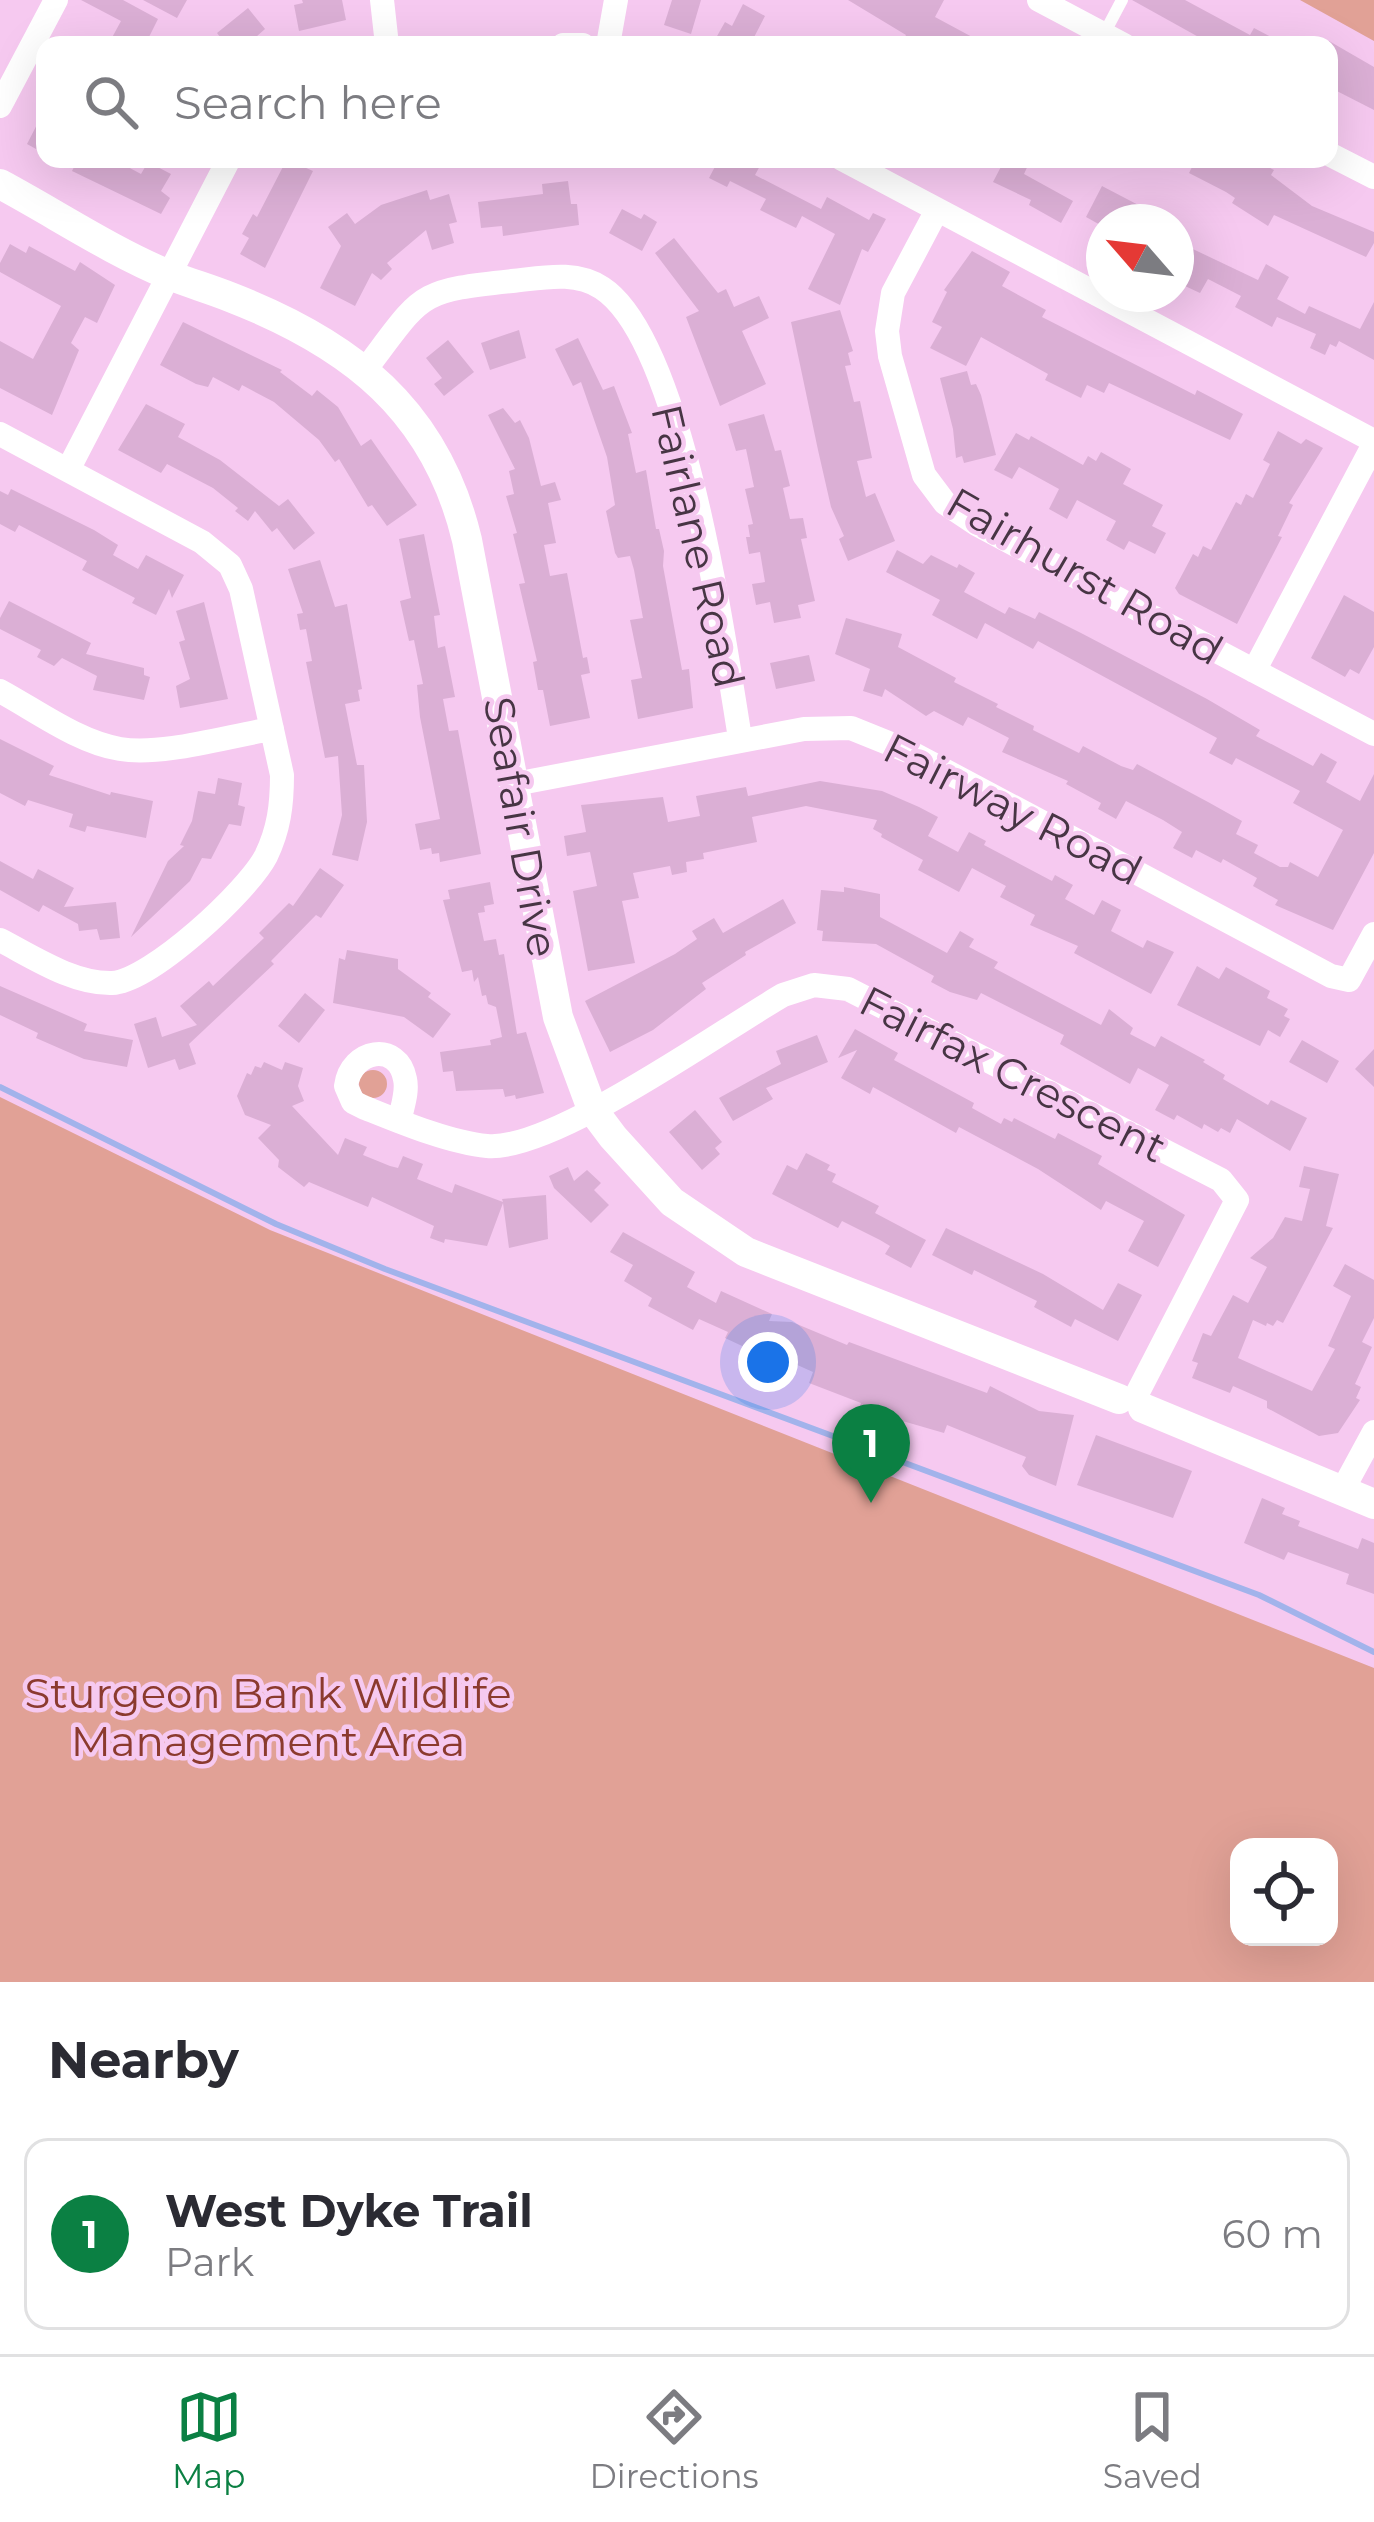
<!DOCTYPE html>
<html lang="en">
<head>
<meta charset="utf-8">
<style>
  :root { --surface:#fff; --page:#f2f2f3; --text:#2b2b33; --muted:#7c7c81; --line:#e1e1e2; --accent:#0b8043 }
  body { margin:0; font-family:Montserrat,sans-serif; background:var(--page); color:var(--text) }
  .controls { position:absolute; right:36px; bottom:36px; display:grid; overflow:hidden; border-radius:24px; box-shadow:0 12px 48px #0002 }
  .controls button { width:108px; height:108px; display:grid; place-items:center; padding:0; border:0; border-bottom:3px solid var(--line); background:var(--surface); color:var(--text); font:60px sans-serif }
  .compass { position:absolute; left:1086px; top:204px; width:108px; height:108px; border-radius:50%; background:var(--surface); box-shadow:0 12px 48px #0002; rotate:298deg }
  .you { position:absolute; left:768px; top:1362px; width:42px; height:42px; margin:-30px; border:9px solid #fff; border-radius:50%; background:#1a73e8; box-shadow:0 0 0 18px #1a73e833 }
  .badge { display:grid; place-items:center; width:78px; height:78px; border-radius:50%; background:var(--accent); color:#fff; font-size:39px; font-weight:700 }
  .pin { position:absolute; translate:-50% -99px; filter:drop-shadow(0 3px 6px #0008) }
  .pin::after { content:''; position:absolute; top:63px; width:42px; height:36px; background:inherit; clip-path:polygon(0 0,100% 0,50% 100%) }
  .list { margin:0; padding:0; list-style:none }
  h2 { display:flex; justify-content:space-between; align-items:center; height:156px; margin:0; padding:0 48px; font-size:51px }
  h2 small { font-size:39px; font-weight:400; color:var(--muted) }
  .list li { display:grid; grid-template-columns:78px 1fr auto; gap:36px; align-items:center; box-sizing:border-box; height:192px; margin:0 24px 24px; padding:0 24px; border:3px solid var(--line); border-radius:24px }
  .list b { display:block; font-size:45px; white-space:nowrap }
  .list p { margin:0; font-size:39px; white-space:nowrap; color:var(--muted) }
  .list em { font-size:39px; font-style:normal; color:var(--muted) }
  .icon { flex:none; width:66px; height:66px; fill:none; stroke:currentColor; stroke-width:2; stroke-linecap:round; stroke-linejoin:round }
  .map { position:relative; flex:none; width:1374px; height:1982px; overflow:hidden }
  .search { position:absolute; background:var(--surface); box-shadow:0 12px 48px #0002; left:36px; right:36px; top:36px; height:132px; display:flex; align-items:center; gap:30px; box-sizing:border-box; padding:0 42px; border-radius:24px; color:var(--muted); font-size:45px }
  .sheet { height:372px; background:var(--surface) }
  nav { display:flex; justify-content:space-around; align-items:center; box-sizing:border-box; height:168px; border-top:3px solid var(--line); background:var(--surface); font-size:33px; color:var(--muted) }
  nav a { display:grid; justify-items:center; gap:6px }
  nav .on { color:var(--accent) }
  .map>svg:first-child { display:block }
</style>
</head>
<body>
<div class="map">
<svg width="1374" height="1982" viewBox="0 0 1374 1982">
  <rect width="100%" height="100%" fill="#f6c9f0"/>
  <path fill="#e1a196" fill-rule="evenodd" d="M1300 0H1374V41Z
    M359 1084a14 14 0 1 1 28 0a14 14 0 1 1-28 0Z
    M0 1097 270 1230 1374 1668V1982H0ZM1329 1847V1937H1239V1847Z"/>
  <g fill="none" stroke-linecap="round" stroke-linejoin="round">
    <path stroke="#a2b3eb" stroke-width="6" d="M0 1087 276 1224 385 1269 1259 1595 1374 1652"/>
  </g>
  <path fill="#dbafd5" d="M81 0H123L158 19 145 45H108L121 21Z
    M143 0H187L177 18Z
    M302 0H342L346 20 299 31 294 5 303 3Z
    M672 0H701L691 34 664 25Z
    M848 0H944L935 17 987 45H901L906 35Z
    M1132 0H1185L1250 35 1254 28 1286 45H1213Z
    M743 4 765 16 750 45H712L725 22 732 26Z
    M248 8 265 29 247 45H226L217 33Z
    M1329 41 1374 67V110L1329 87Z
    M45 109V154L27 144Z
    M78 159H113L141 174 148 162 171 174 161 191 170 198 161 214 72 171Z
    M287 159H309L304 167 313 171 265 268 240 254 249 238 242 234 253 214 257 217Z
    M719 159H751L761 164 755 175 821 209 827 197 869 220 873 213 886 219 868 252 862 249 840 305 808 289 835 234 802 216 796 228 760 210 766 199 730 181 727 187 709 178Z
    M1005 159H1031L1024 174 1073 201 1061 223 1029 205 1031 200 993 182Z
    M1196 159H1253L1274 170 1271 175 1312 206 1374 232V243L1366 257 1274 215 1268 226 1232 203 1235 198 1226 192 1189 173Z
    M568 181 571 204H577L579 225 503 236 502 226 481 228 478 202 543 194 542 184Z
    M1102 186 1146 209 1139 222H1104V227L1086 217Z
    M427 190 430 200 449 194 457 222 449 224 454 243 432 250 426 230 387 263 392 269 381 280 372 273 355 306 320 288 341 246 328 227 347 213 355 224 381 205Z
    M622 209 641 219 644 214 657 222 642 251 609 233Z
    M674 238 718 293 726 289 734 307 759 296 769 318 742 331 766 384 720 406 686 317 699 311 655 253Z
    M1176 241 1258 280 1266 264 1289 277 1277 299 1305 314 1309 306 1360 329 1374 302V360L1339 341 1336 347 1330 344 1325 355 1310 348 1316 334 1277 317 1272 327 1235 307 1241 296 1208 279 1200 293 1185 286 1187 281 1176 275Z
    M10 244 26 253 29 246 75 271 80 262 115 285 97 323 85 317 71 343 79 350 52 415 0 388V341L33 359 61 306 0 272V263Z
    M972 251 1010 272 1002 286 1046 310 1042 317 1195 395 1197 390 1243 414 1230 440 1109 383 1104 393 1087 385 1081 398 1045 380 1048 374 981 337 966 366 930 348 942 327 932 322 947 292 944 290Z
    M840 310 853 351 848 353 851 365 845 366 854 402 860 401 872 458 857 461 866 497 875 493 895 541 848 561 839 539 844 536 831 507 818 450 791 322Z
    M183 322 282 370 280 372 312 396 317 390 338 407 361 446 371 439 417 505 387 526 372 505 368 507 339 459 335 462 319 440 274 402 242 385 239 391 213 377 208 387 196 384 160 365Z
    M519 330 526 358 490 370 481 343Z
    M578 338 603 390 614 386 632 433 628 434 636 473 646 470 656 529H659L664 551 663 566 682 670 689 669 693 708 638 719 631 680 642 678 630 620 643 618 634 570 630 556 618 558 615 553 606 511 615 505 607 457 581 382 573 386 555 349Z
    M448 340 474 372 444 396 434 384 442 378 426 358Z
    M967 371 971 385 976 384 981 395 996 455 964 463 962 456 956 458 953 429 940 378Z
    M146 404 185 424 178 437 220 460 279 506 288 499 315 533 294 550 277 528 272 532 255 511 248 521 235 511 238 508 213 488 167 464 161 473 118 450Z
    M503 408 515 423 520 420 529 438 541 486 555 482 561 500 548 503 556 543 544 545 550 576 567 573 583 658 587 657 590 673 581 675 590 718 550 726 543 690H538L533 662 537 661 519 584 525 583 513 534 517 533 506 496 514 494 509 471 515 469 488 415Z
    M764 414 775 451 781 450 790 486 783 488 790 519 803 518 807 538 801 539 815 601 798 605 801 618 774 623 770 602 756 605 752 584 765 582 760 552 749 554 746 537H750L748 525 753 524 745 489 754 487 746 449 736 451 728 424Z
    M1278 431 1301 444 1306 439 1323 448 1289 503 1293 505 1278 536 1282 537 1237 624 1179 594 1175 588 1193 554 1198 557 1203 546 1211 550 1236 502 1241 505 1246 494 1253 498 1270 464 1263 460Z
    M1016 433 1029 440 1031 436 1083 465 1088 456 1096 461 1101 452 1131 469 1123 484 1163 505 1152 526 1166 533 1155 554 1129 541 1124 550 1106 540 1116 521 1077 500 1067 519 1049 509 1059 489 1019 467 1012 479 994 470Z
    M11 489 94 530 118 545 113 555 138 569 146 555 184 575 172 598 169 589 156 615 132 603 135 598 82 570 87 561 19 525 15 532 0 524V491L8 495Z
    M424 534 440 615 434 616 438 648 445 646 455 697 443 699 449 731 458 730 481 854 440 862 439 853 432 854 431 848 420 850 415 824 440 819 420 717 417 685 423 684 414 640 409 641 400 601 411 598 399 539Z
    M897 550 923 564 931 555 957 568 959 564 975 573 964 592 1005 614 1009 607 1035 619 1039 612 1081 633 1207 699 1260 730 1256 736 1313 766 1321 753 1337 762 1326 782 1360 801 1374 774V853L1333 930 1275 905 1278 900 1253 886 1257 878 1223 859 1221 863 1196 850 1192 858 1173 848 1182 832 1163 820 1126 801 1116 819 1098 809 1101 803 1066 784 1068 781 1002 752 1009 738 968 717 963 726 934 711 926 716 885 689 882 697 863 691 870 669 835 654 846 618 902 634 898 647 956 678 954 682 998 704 996 707 1034 726 1033 730 1079 753 1083 746 1121 766 1133 770 1137 764 1208 802 1242 821 1236 834 1258 845 1254 853 1280 867H1288L1290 862 1318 877 1343 830 1293 803 1300 791 1236 758 1232 765 1209 753 1217 738 1038 641 1033 649 985 623 977 639 932 615 940 600 886 572Z
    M320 560 335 607 347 604 362 689 358 690 360 701 345 704 357 765H364L367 822 358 861 332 855 342 815 338 756 325 758 306 662 312 661 306 629 300 630 297 614 303 613 288 569Z
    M1344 595 1374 612V647L1359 674 1350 669 1345 677 1311 658Z
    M9 601 91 643 86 654 144 668V675L150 677 144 700 93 690 97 676 62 658 54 666 37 657 41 650 0 629V618Z
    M204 602 228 699 180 708 176 686 190 679 179 642 185 640 176 611Z
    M809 655 815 681 776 689 770 663Z
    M0 739 54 766 49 775 110 795 111 792 153 801 146 838 87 826 85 832 69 827 73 814 28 800 25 806 0 793Z
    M218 778 242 783 238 805 245 807 241 826 229 824 211 859 202 858 190 881 131 937 168 861 184 846 180 845 192 821 198 791 215 794Z
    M820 781 882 791 919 807 938 817 928 836 958 852 969 832 986 841 984 845 1052 881 1055 875 1073 885 1065 899 1094 915 1102 900 1121 910 1111 931 1143 948 1147 940 1174 952 1151 994 1074 953 1078 946 1030 925 1035 915 1000 897 1006 886 972 868 959 892 918 870 923 860 881 837 882 834 873 829 877 820 806 806 752 817 757 842 703 853 704 859 686 862 687 872 672 875 670 866 633 873 639 898 622 901 635 963 588 971 573 891 597 886 590 852 567 856 564 836 586 832 581 805 663 797 668 822 700 816 696 796 746 787 748 796Z
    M0 861 33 879 38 869 74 888 64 907 116 902 120 938 100 940 97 929 79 931 78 924 43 905 39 912 0 890Z
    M320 868 344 885 321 918 316 915 271 961 274 964 189 1044 196 1064 179 1070 175 1059 148 1068 134 1024 156 1017 162 1037 197 1025 180 1006 209 981 213 986 264 938 259 933 289 903 293 906Z
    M490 882 494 904 484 906 485 912 478 913 484 941 496 939 499 955 504 954 517 1034 526 1032 544 1093 516 1099 515 1095 505 1097 503 1089 456 1091 453 1071 443 1072 440 1052 491 1045 490 1040 502 1037 496 1007 488 1004 486 995 482 996 478 977 474 982 472 970 462 972 443 900 450 899 448 890Z
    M844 887 880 894V917L947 953 960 931 974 939 969 947 998 962 994 968 1101 1025 1109 1009 1133 1028 1130 1034 1155 1047 1161 1036 1205 1060 1203 1062 1225 1075 1223 1079 1268 1105 1271 1100 1307 1118 1290 1151 1237 1119 1230 1133 1221 1128 1218 1132 1204 1124 1202 1129 1177 1115 1174 1120 1155 1110 1169 1085 1138 1068 1130 1084 1060 1044 1064 1035 981 993 977 1000 950 992 931 982 934 976 876 944 822 941 823 931 817 930 821 890 844 892Z
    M783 899 796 923 745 952 746 955 702 983 706 989 653 1030 610 1052 585 1001 675 954 697 939 692 931 714 918 723 933Z
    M347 950 398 959V969L431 993 428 997 451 1014 433 1038 404 1017 333 1003 339 958 345 960Z
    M1197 966 1219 979 1226 967 1270 991 1267 998 1288 1009 1284 1016 1290 1019 1280 1037 1268 1030 1260 1046 1177 1005Z
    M0 986 87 1024 84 1031 133 1040 127 1067 84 1059 36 1038 38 1033 0 1015Z
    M305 993 325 1010 299 1043 278 1026Z
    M855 1029 898 1053 894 1060 974 1103 972 1108 1001 1124 1004 1118 1012 1122 1014 1118 1055 1139 1058 1133 1102 1156 1098 1164 1185 1215 1158 1267 1128 1251 1144 1221 1106 1201 1101 1210 1038 1169 959 1127 956 1133 873 1087 870 1094 841 1078 857 1050 838 1058Z
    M817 1035 828 1062 766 1088 773 1099 733 1121 719 1098 781 1064 776 1051Z
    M1302 1040 1339 1061 1327 1083 1289 1062Z
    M1374 1049V1087L1355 1069Z
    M264 1062 282 1070 285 1062 303 1068 298 1086 304 1101 292 1106 338 1155 345 1138 367 1147 363 1155 390 1166 398 1168 403 1156 423 1164 417 1179 452 1193 455 1184 503 1202 502 1199 546 1195 548 1239 509 1248 503 1203 487 1246 445 1239 444 1243 430 1238 434 1226 372 1197 368 1207 309 1182 304 1187 278 1167 279 1160 258 1138 271 1125 245 1115 237 1096 247 1073 251 1075 255 1066 261 1068Z
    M695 1110 722 1142 715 1148 720 1154 702 1170 669 1132Z
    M806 1153 830 1165 827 1170 836 1174 832 1182 879 1206 875 1213 926 1240 911 1268 885 1254 890 1246 880 1240 842 1221 838 1228 772 1194 787 1165 797 1170Z
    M1304 1166 1339 1174 1326 1226 1333 1228 1283 1323 1277 1320 1273 1326 1267 1323 1266 1326 1253 1320 1238 1358 1312 1391 1335 1349 1328 1346 1351 1296 1333 1286 1345 1264 1374 1280V1318L1362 1342 1372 1347 1355 1384 1361 1387 1356 1398 1360 1400 1338 1433 1319 1436 1267 1408V1401L1233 1386 1230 1393 1192 1378 1198 1363 1192 1361 1203 1333 1211 1336 1233 1295 1248 1303 1267 1267 1250 1258 1273 1238 1285 1217 1302 1221 1310 1189 1299 1187Z
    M568 1167 574 1181 587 1170 601 1183 594 1190 609 1205 591 1223 554 1188 549 1176Z
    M946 1228 1043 1274 1103 1310 1118 1283 1142 1295 1118 1341 1075 1319 1071 1327 1034 1307 1037 1301 974 1270 972 1275 932 1255Z
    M623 1232 695 1272 687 1287 716 1303 721 1291 772 1314 769 1321 792 1322 847 1345 849 1342 987 1393 990 1386 1039 1411 1074 1415 1056 1486 1029 1475 1022 1466 1026 1457 947 1425 944 1433 875 1413 860 1406 861 1403 809 1383 813 1372 757 1347 755 1352 725 1338 728 1332 699 1319 693 1330 648 1306 652 1298 624 1281 633 1265 610 1252Z
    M1096 1435 1192 1471 1173 1518 1077 1485Z
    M1262 1498 1285 1508 1282 1514 1300 1521 1298 1526 1358 1549 1362 1538 1374 1543V1594L1346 1584 1349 1574 1288 1552 1284 1560 1244 1543Z"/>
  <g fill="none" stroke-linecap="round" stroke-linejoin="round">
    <path stroke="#fff" stroke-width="12" d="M1104 34 1122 0"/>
    <path stroke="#fff" stroke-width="24" d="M382 0 387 45
      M1039 0 1124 45
      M563 45H583
      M608 45 616 0
      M0 106 56 0
      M1329 154 1374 177
      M842 159 1374 441
      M937 210 893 293 887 331 890 356 924 475 945 503 978 525 1374 734
      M365 370C423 294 415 291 512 281 542 278 575 270 602 288 683 341 724 641 740 738
      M0 434 202 542 230 565 241 589 282 775C282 805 279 829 266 856 248 891 151 981 112 983 73 984 33 957 0 940
      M68 470 229 159
      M1254 671 1374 444
      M0 691C37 711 78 742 120 749 163 756 228 736 272 729
      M515 784 804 729 851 728 908 751 1331 976 1349 980 1374 934
      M400 1119C402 1107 408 1092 405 1079 398 1041 351 1049 346 1086L353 1102 363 1107C398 1121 450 1143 487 1146 552 1152 719 1032 783 995L814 985 848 989 1221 1180 1237 1200 1138 1392
      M1342 1491 1374 1432"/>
    <path stroke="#fff" stroke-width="30" d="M0 184C56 214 111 251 169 275 189 283 210 289 230 297 351 344 436 410 467 540L558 1017 592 1109 613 1137 672 1202 746 1252 1119 1399
      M1143 1408 1374 1504"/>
  </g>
  <g text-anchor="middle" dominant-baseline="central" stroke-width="9" stroke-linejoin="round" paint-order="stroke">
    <g font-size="42" fill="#473544" stroke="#f6c9f0">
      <text transform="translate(698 546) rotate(77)">Fairlane Road</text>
      <text transform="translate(1085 576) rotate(30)">Fairhurst Road</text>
      <text transform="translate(1013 809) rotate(27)">Fairway Road</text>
      <text transform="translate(521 827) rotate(80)">Seafair Drive</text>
      <text transform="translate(1013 1074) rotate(27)">Fairfax Crescent</text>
    </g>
    <g font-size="42" fill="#8b3a2e" stroke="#f6c9f0">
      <text x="268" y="1693">Sturgeon Bank Wildlife<tspan x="268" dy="48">Management Area</tspan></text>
    </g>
  </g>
</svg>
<div class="controls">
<button><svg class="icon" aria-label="locate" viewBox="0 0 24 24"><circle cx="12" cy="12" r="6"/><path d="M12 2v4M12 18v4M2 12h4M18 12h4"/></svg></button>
</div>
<svg class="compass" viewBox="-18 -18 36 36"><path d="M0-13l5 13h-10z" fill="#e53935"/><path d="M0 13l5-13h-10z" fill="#7c7c81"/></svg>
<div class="you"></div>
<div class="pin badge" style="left:871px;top:1503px">1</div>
<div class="search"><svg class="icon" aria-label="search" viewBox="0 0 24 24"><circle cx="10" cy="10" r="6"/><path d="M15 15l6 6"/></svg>Search here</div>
</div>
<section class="sheet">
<h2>Nearby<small></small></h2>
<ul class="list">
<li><span class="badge">1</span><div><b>West Dyke Trail</b><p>Park</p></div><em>60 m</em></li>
</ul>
</section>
<nav>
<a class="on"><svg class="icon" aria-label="map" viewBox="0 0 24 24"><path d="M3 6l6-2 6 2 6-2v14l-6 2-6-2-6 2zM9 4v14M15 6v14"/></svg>Map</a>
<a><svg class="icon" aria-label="directions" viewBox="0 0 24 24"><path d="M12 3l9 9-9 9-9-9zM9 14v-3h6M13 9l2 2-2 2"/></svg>Directions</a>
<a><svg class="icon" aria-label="saved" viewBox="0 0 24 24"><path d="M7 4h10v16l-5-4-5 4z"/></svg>Saved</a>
</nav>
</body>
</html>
